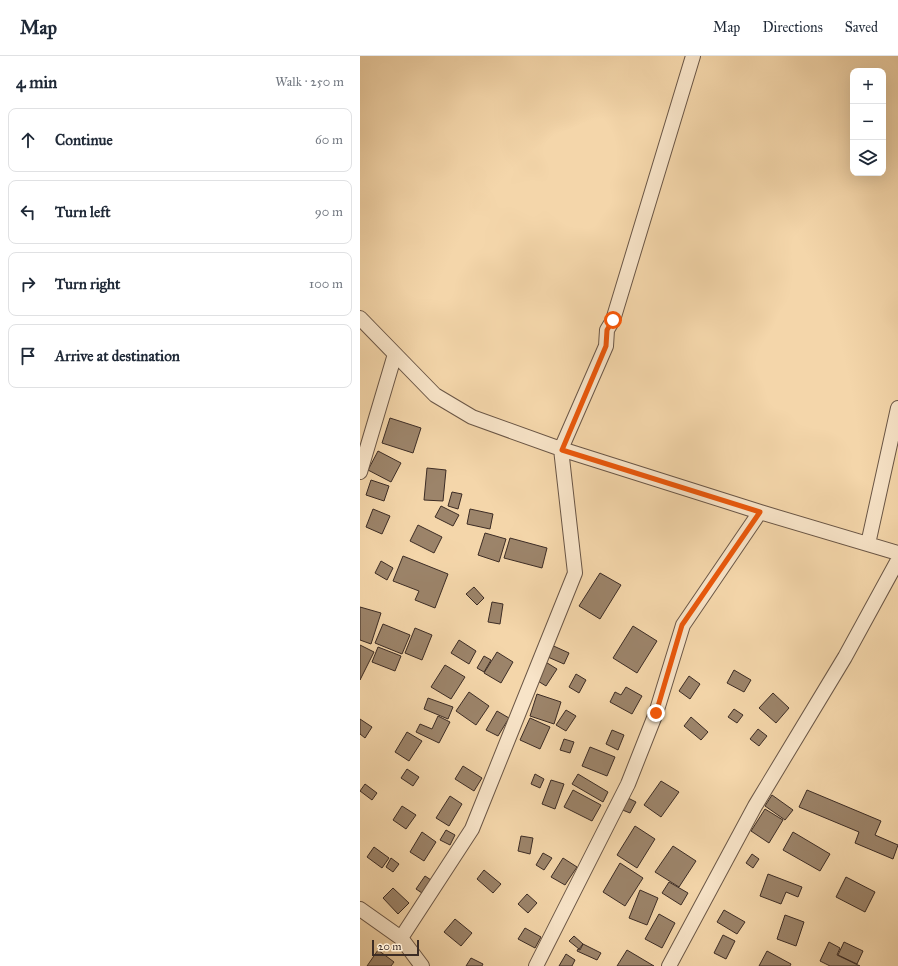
<!DOCTYPE html>
<html lang="en">
<head>
<meta charset="utf-8">
<style>
  :root { --surface:#fff; --page:#f6f6f7; --text:#1f2937; --muted:#747a83; --line:#e0e1e3 }
  body { margin:0; font-family:"IM FELL Great Primer",serif; background:var(--page); color:var(--text) }
  .controls { position:absolute; right:12px; top:12px; display:grid; overflow:hidden; border-radius:8px; box-shadow:0 4px 16px #0002 }
  .controls button { width:36px; height:36px; display:grid; place-items:center; padding:0; border:0; border-bottom:1px solid var(--line); background:var(--surface); color:var(--text); font:20px sans-serif }
  .scale { position:absolute; left:12px; bottom:10px; width:47px; box-sizing:border-box; padding-left:4px; border:2px solid #3c2c25; border-top:0; font-size:11px; line-height:14px; white-space:nowrap; color:#3c2c25; -webkit-text-stroke:3px #f8e4c8; paint-order:stroke }
  .stop { position:absolute; width:12px; height:12px; margin:-9px; border:3px solid #ea580c; border-radius:50%; background:#fff }
  .stop.end { background:#ea580c; border-color:#fff; box-shadow:0 1px 4px #0008 }
  .list { margin:0; padding:0; list-style:none }
  h2 { display:flex; justify-content:space-between; align-items:center; height:52px; margin:0; padding:0 16px; font-size:17px }
  h2 small { font-size:13px; font-weight:400; color:var(--muted) }
  .list li { display:grid; grid-template-columns:26px 1fr auto; gap:12px; align-items:center; box-sizing:border-box; height:64px; margin:0 8px 8px; padding:0 8px; border:1px solid var(--line); border-radius:8px }
  .list b { display:block; font-size:15px; white-space:nowrap }
  .list em { font-size:13px; font-style:normal; color:var(--muted) }
  .icon { flex:none; width:22px; height:22px; fill:none; stroke:currentColor; stroke-width:2; stroke-linecap:round; stroke-linejoin:round }
  .map { position:relative; flex:none; width:538px; height:910px; overflow:hidden }
  header { display:flex; align-items:center; gap:24px; box-sizing:border-box; height:56px; padding:0 20px; background:var(--surface); border-bottom:1px solid var(--line) }
  header strong { font-size:19px }
  nav { display:flex; gap:22px; margin-inline-start:auto; font-size:14px }
  main { display:flex }
  aside { flex:1; background:var(--surface) }
  .map>svg:first-child { display:block }
</style>
</head>
<body>
<header>
<strong>Map</strong>
<nav><a>Map</a><a>Directions</a><a>Saved</a></nav>
</header>
<main>
<aside>
<h2>4 min<small>Walk · 250 m</small></h2>
<ul class="list">
<li><svg class="icon" aria-label="ahead" viewBox="0 0 24 24"><path d="M12 20V5M6 11l6-6 6 6"/></svg><div><b>Continue</b></div><em>60 m</em></li>
<li><svg class="icon" aria-label="left" viewBox="0 0 24 24"><path d="M17 20v-9H6M10 6l-5 5 5 5"/></svg><div><b>Turn left</b></div><em>90 m</em></li>
<li><svg class="icon" aria-label="right" viewBox="0 0 24 24"><path d="M7 20v-9h11M14 6l5 5-5 5"/></svg><div><b>Turn right</b></div><em>100 m</em></li>
<li><svg class="icon" aria-label="arrive" viewBox="0 0 24 24"><path d="M6 21V4h12l-3 4 3 4H6"/></svg><div><b>Arrive at destination</b></div></li>
</ul>
</aside>
<div class="map">
<svg width="538" height="910" viewBox="0 0 538 910">
  <rect width="100%" height="100%" fill="#f4d6aa"/>
  <filter id="stains"><feTurbulence type="fractalNoise" baseFrequency=".005" numOctaves="4"/><feColorMatrix values="0 0 0 0 .2 0 0 0 0 .09 0 0 0 0 .02 0 0 0 .5 -.17"/></filter>
  <radialGradient id="worn" r=".72"><stop offset=".6" stop-color="#630" stop-opacity="0"/><stop offset="1" stop-color="#630" stop-opacity=".3"/></radialGradient>
  <path fill="#9c846a" stroke="#3c2c25" d="M30 362 61 372 53 397 22 387Z
    M18 395 41 407 31 426 8 414Z
    M67 412 86 414 83 445 64 444Z
    M11 424 29 430 24 445 6 439Z
    M92 436 102 438 98 453 88 450Z
    M81 450 99 459 93 470 75 461Z
    M13 453 30 460 22 478 6 471Z
    M110 453 133 458 130 473 107 468Z
    M58 469 82 481 74 497 50 485Z
    M125 477 146 483 139 506 118 499Z
    M150 482 187 492 182 512 144 502Z
    M43 500 88 518 75 552 55 544 59 535 33 525Z
    M21 505 33 512 27 524 15 517Z
    M240 517 261 529 240 563 219 550Z
    M114 531 124 542 117 549 106 538Z
    M132 546 143 548 140 568 128 566Z
    M0 551 21 557 11 588 0 584Z
    M23 568 50 579 42 598 15 587Z
    M273 570 297 585 277 617 253 602Z
    M55 572 72 579 62 604 45 597Z
    M99 584 116 595 109 608 91 597Z
    M187 587 209 597 204 608 181 598Z
    M0 589 14 596 0 624Z
    M18 591 41 600 35 615 12 606Z
    M137 596 153 606 141 627 124 617Z
    M124 600 131 604 124 616 117 612Z
    M184 605 197 613 186 630 173 622Z
    M85 609 105 621 91 643 71 631Z
    M374 614 391 624 384 636 367 627Z
    M216 618 226 624 219 637 209 631Z
    M329 620 340 628 330 643 319 635Z
    M266 631 282 640 272 658 250 646 255 636 261 639Z
    M109 636 129 650 116 669 96 655Z
    M413 637 429 652 416 667 399 652Z
    M177 638 201 646 194 668 170 660Z
    M68 642 93 651 88 663 64 653Z
    M374 653 383 659 377 667 368 661Z
    M206 654 216 660 206 675 196 669Z
    M137 655 149 662 138 680 126 674Z
    M78 660 90 666 79 687 56 676 60 668 72 673Z
    M331 661 348 676 341 684 324 670Z
    M170 662 190 671 180 693 160 684Z
    M0 663 12 671 5 682 0 678Z
    M398 673 407 680 399 690 390 683Z
    M252 674 264 679 258 694 246 688Z
    M47 676 62 685 49 705 35 696Z
    M204 683 214 686 210 697 200 694Z
    M230 691 255 701 247 720 222 710Z
    M103 710 122 722 114 735 95 723Z
    M47 713 59 721 53 730 41 722Z
    M175 718 184 723 180 732 171 728Z
    M218 718 248 736 243 746 212 728Z
    M191 724 204 728 195 753 182 748Z
    M301 725 319 736 301 761 284 749Z
    M5 728 17 737 12 744 0 735Z
    M213 734 241 749 232 765 204 751Z
    M447 734 521 765 515 779 538 789 533 803 495 787 499 776 439 751Z
    M412 739 433 754 425 764 405 750Z
    M90 740 102 748 89 770 76 762Z
    M266 741 276 746 270 757 260 753Z
    M42 750 56 759 46 773 33 764Z
    M405 753 423 764 409 787 391 775Z
    M275 770 295 783 277 812 257 799Z
    M86 774 95 779 90 789 80 784Z
    M62 776 76 786 64 805 50 796Z
    M433 776 470 798 460 815 423 794Z
    M161 780 173 782 170 798 158 795Z
    M313 790 336 805 319 831 295 816Z
    M14 791 29 802 22 812 7 801Z
    M183 797 192 802 184 814 176 809Z
    M392 798 399 803 393 812 386 807Z
    M31 802 39 808 33 816 26 811Z
    M203 802 217 811 205 829 191 821Z
    M260 807 283 822 265 850 243 836Z
    M124 814 141 828 133 837 117 823Z
    M408 818 442 831 438 841 426 836 421 848 400 840Z
    M65 820 71 824 62 837 56 833Z
    M486 821 515 836 505 856 476 841Z
    M309 826 328 837 321 849 302 837Z
    M33 832 49 847 38 858 23 842Z
    M280 834 298 842 287 869 269 862Z
    M167 838 177 847 168 857 158 848Z
    M364 854 385 866 377 878 357 866Z
    M299 858 315 867 302 892 285 883Z
    M425 859 444 866 436 890 417 883Z
    M95 863 112 877 101 890 84 876Z
    M165 872 181 881 175 892 158 883Z
    M363 879 375 885 366 903 354 897Z
    M214 880 223 888 219 893 209 885Z
    M469 886 480 892 477 899 500 910H470L460 905Z
    M484 886 503 895 497 908 478 899Z
    M223 888 241 897 237 904 217 895 218 893 220 894Z
    M18 894 34 906 31 910H7Z
    M267 894 294 910H257Z
    M407 895 431 908 430 910H399Z
    M206 898 215 904 212 910H199Z
    M111 902 123 908 122 910H106Z"/>
  <g fill="none" stroke-linecap="round" stroke-linejoin="round">
    <g stroke="#6a5646" stroke-width="16">
      <path id="street" d="M0 262 75 339 112 361 201 393 400 456 538 497
        M0 416 35 298
        M508 488 538 352
        M0 853 41 882 62 910
        M41 882 112 773 215 517 201 393 246 290 247 274 253 264 333 0
        M176 910 268 728 296 657 323 569 400 456
        M309 910 395 750 485 601 538 504"/>
    </g>
    <use href="#street" stroke="#f8e4c8" stroke-width="14"/>
  </g>
  <g fill="none" stroke-linecap="round" stroke-linejoin="round">
    <path stroke="#ea580c" stroke-width="5" d="M253 264 247 274 246 290 202 394 400 456 322 569 296 657"/>
  </g>
  <rect width="100%" height="100%" filter="url(#stains)"/>
  <rect width="100%" height="100%" fill="url(#worn)"/>
</svg>
<div class="controls">
<button>+</button>
<button>−</button>
<button><svg class="icon" aria-label="layers" viewBox="0 0 24 24"><path d="M12 4l9 5-9 5-9-5zM3 14l9 5 9-5"/></svg></button>
</div>
<div class="scale">20 m</div>
<div class="stop" style="left:253px;top:264px"></div>
<div class="stop end" style="left:296px;top:657px"></div>
</div>
</main>
</body>
</html>
